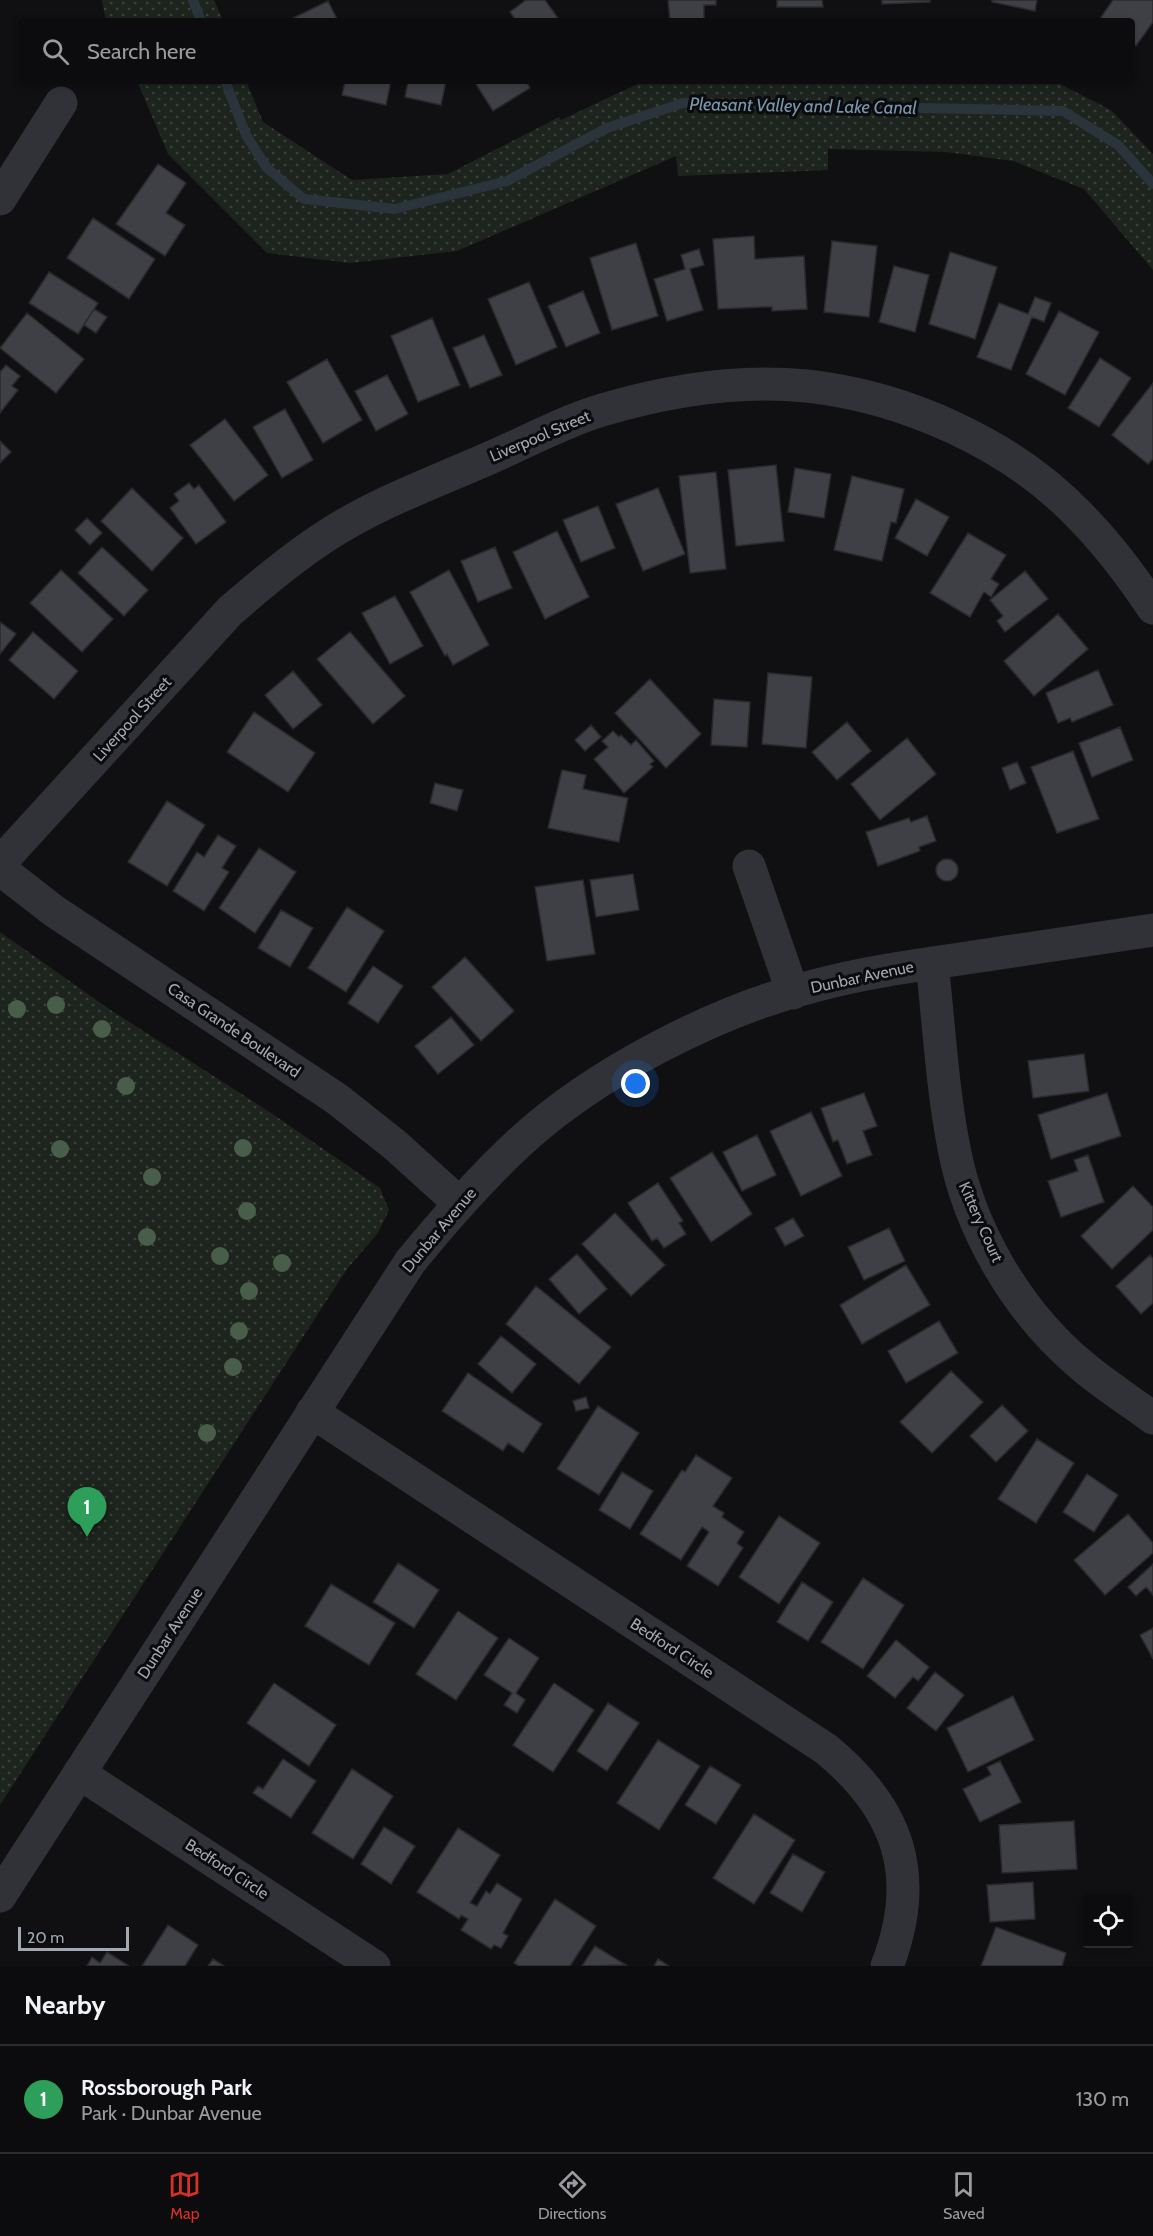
<!DOCTYPE html>
<html lang="en">
<head>
<meta charset="utf-8">
<style>
  :root { --surface:#0c0c0e; --page:#151517; --text:#f1f3f6; --muted:#9a9b9e; --line:#2c2c2e; --accent:#d93025 }
  body { margin:0; font-family:Cabin,sans-serif; background:var(--page); color:var(--text) }
  .controls { position:absolute; right:18px; bottom:18px; display:grid; overflow:hidden; border-radius:6px; box-shadow:0 3px 9px #0003 }
  .controls button { width:54px; height:54px; display:grid; place-items:center; padding:0; border:0; border-bottom:2px solid var(--line); background:var(--surface); color:var(--text); font:30px sans-serif }
  .scale { position:absolute; left:18px; bottom:15px; width:111px; box-sizing:border-box; padding-left:6px; border:3px solid #a1a8b2; border-top:0; font-size:16px; line-height:21px; white-space:nowrap; color:#a1a8b2; -webkit-text-stroke:4px #0b0b0d; paint-order:stroke }
  .you { position:absolute; left:636px; top:1084px; width:21px; height:21px; margin:-15px; border:4px solid #fff; border-radius:50%; background:#1a73e8; box-shadow:0 0 0 9px #1a73e833 }
  .badge { display:grid; place-items:center; width:39px; height:39px; border-radius:50%; background:var(--accent); color:#fff; font-size:20px; font-weight:700 }
  .pin { position:absolute; translate:-50% -50px; filter:drop-shadow(0 2px 3px #0008) }
  .pin::after { content:''; position:absolute; top:32px; width:21px; height:18px; background:inherit; clip-path:polygon(0 0,100% 0,50% 100%) }
  .list { margin:0; padding:0; list-style:none }
  h2 { display:flex; justify-content:space-between; align-items:center; height:78px; margin:0; padding:0 24px; font-size:26px }
  h2 small { font-size:20px; font-weight:400; color:var(--muted) }
  .list li { display:grid; grid-template-columns:39px 1fr auto; gap:18px; align-items:center; box-sizing:border-box; height:108px; padding:0 24px; border-top:2px solid var(--line) }
  .list b { display:block; font-size:22px; white-space:nowrap }
  .list p { margin:0; font-size:20px; white-space:nowrap; color:var(--muted) }
  .list em { font-size:20px; font-style:normal; color:var(--muted) }
  .icon { flex:none; width:33px; height:33px; fill:none; stroke:currentColor; stroke-width:2; stroke-linecap:round; stroke-linejoin:round }
  .map { position:relative; flex:none; width:1153px; height:1966px; overflow:hidden }
  .search { position:absolute; background:var(--surface); box-shadow:0 3px 9px #0003; left:18px; right:18px; top:18px; height:66px; display:flex; align-items:center; gap:15px; box-sizing:border-box; padding:0 21px; border-radius:6px; color:var(--muted); font-size:22px }
  .sheet { height:186px; background:var(--surface) }
  nav { display:flex; justify-content:space-around; align-items:center; box-sizing:border-box; height:84px; border-top:2px solid var(--line); background:var(--surface); font-size:16px; color:var(--muted) }
  nav a { display:grid; justify-items:center; gap:3px }
  nav .on { color:var(--accent) }
  .map>svg:first-child { display:block }
</style>
</head>
<body>
<div class="map">
<svg width="1153" height="1966" viewBox="0 0 1153 1966">
  <defs>
    <pattern id="grass-dots" width="8" height="8" patternUnits="userSpaceOnUse" patternTransform="scale(1.5)"><rect width="8" height="8" fill="#1d241d"/><path d="M2 2h.1M6 6h.1" fill="none" stroke="#3b413b" stroke-width="1.8" stroke-linecap="round"/></pattern>
  </defs>
  <rect width="100%" height="100%" fill="#101012"/>
  <path fill="url(#grass-dots)" d="M102 0H214L223 21H106Z
    M137 81H246L263 122 352 180 448 174 559 117 561 120 644 81H1054L1111 110 1153 154V270L1084 189 1013 161 946 152 828 149V170L678 176 676 156 457 251 350 263 267 253 168 154Z
    M0 932 109 1009 271 1113 380 1188 389 1210 378 1233 347 1269 0 1805Z"/>
  <g fill="none" stroke-linecap="round" stroke-linejoin="round">
    <path stroke="#2a343a" stroke-width="10" d="M193 0 201 21
      M225 81 246 135 267 168 304 199 395 209 507 181 607 128 683 103 1063 111 1118 145 1153 184"/>
  </g>
  <path fill="#3f4045" stroke="#2a2a2e" stroke-width="1.5" d="M526 0H545L560 21H516L510 12Z
    M668 0H716V5H704V21H670Z
    M777 0H822L823 7H777Z
    M882 0H930V2L882 4Z
    M992 0H1037L1035 11 992 2Z
    M1113 0H1153V22L1136 46 1132 43V21L1099 20Z
    M328 1 338 21H287Z
    M345 81H391L386 105 342 95Z
    M408 81H446L441 105 405 97Z
    M474 81H526L530 88 493 111Z
    M158 164 186 183 166 213 185 225 165 256 116 224Z
    M93 218 155 259 129 299 67 258Z
    M754 236 755 259 804 256 807 309 772 311V307H764L718 309 713 239Z
    M832 241 877 246 869 317 824 312Z
    M636 243 658 316 612 330 590 258Z
    M699 249 704 265 690 269 703 310 667 321 654 279 685 269 681 255Z
    M950 252 997 267 975 339 929 324Z
    M894 266 929 275 915 332 879 322Z
    M49 272 98 303 78 334 29 303Z
    M529 282 557 347 516 365 488 299Z
    M583 291 600 333 566 347 548 306Z
    M1035 297 1051 303 1044 322 1032 317 1011 370 977 357 999 303 1028 314Z
    M94 309 107 317 96 333 84 325Z
    M1059 311 1099 332 1065 395 1026 374Z
    M27 313 84 359 56 393 0 348Z
    M432 318 460 385 418 402 391 336Z
    M484 335 502 375 470 388 453 348Z
    M1100 358 1131 378 1099 427 1068 408Z
    M327 359 362 420 323 443 287 382Z
    M6 365 20 376 12 386 18 390 0 413V372Z
    M387 375 408 414 376 431 355 391Z
    M1153 383V459L1148 464 1112 435Z
    M285 409 313 460 282 478 253 427Z
    M225 419 268 475 234 501 190 445Z
    M0 441 11 452 0 463Z
    M776 465 784 541 736 546 728 470Z
    M795 468 831 474 824 518 788 512Z
    M716 472 726 569 690 573 679 476Z
    M852 476 904 489 896 523 891 522 882 561 834 550Z
    M189 483 194 489 199 485 226 522 196 544 170 508 179 501 174 494Z
    M132 488 183 538 152 571 101 521Z
    M658 488 685 554 643 571 616 504Z
    M916 499 949 517 927 556 895 538Z
    M598 506 615 548 581 562 563 520Z
    M87 518 102 533 90 545 75 530Z
    M557 531 589 597 545 619 513 552Z
    M968 533 1006 555 991 579 999 584 991 597 984 592 970 617 930 593Z
    M102 547 148 590 124 616 78 573Z
    M495 547 512 588 478 602 461 561Z
    M61 570 113 619 82 652 30 603Z
    M449 570 489 645 453 665 447 654 445 656 410 592Z
    M1025 571 1048 599 1005 632 997 621 1003 616 990 600Z
    M395 596 423 646 390 664 362 613Z
    M1058 614 1088 649 1034 696 1004 661Z
    M0 622 16 634 0 654Z
    M33 632 78 671 54 699 9 660Z
    M350 632 405 696 373 724 317 659Z
    M1098 670 1113 705 1072 722 1070 718 1058 723 1046 693Z
    M293 671 322 705 293 729 265 695Z
    M768 673 812 677 806 748 762 744Z
    M650 679 701 734 666 768 615 713Z
    M714 699 750 702 747 747 711 745Z
    M254 712 315 753 288 792 227 752Z
    M847 722 871 751 837 780 812 752Z
    M591 725 601 737 585 751 575 740Z
    M1120 727 1133 760 1092 777 1079 743Z
    M613 731 619 737 621 735 631 745 636 740 654 761 650 764 653 767 624 793 594 759 608 747 602 741Z
    M907 738 936 774 880 820 851 784Z
    M1073 751 1099 819 1057 833 1031 767Z
    M1017 762 1026 783 1010 790 1002 768Z
    M562 770 586 775 583 789 628 798 619 842 548 828Z
    M435 783 463 790 457 811 430 803Z
    M167 801 205 825 167 886 128 862Z
    M927 816 936 841 919 847 920 851 878 866 866 832 909 818 911 822Z
    M218 835 236 846 222 868 229 872 204 911 173 891 197 852 204 857Z
    M259 848 296 872 255 933 219 908Z
    M936 870a11 11 0 1 1 22 0a11 11 0 1 1-22 0Z
    M633 874 639 910 596 917 590 880Z
    M583 880 595 954 547 961 535 887Z
    M347 907 384 931 346 992 308 968Z
    M281 910 313 928 290 967 258 948Z
    M465 957 514 1011 481 1041 432 987Z
    M373 966 403 986 378 1023 348 1003Z
    M451 1017 474 1045 438 1074 415 1046Z
    M1084 1054 1089 1091 1033 1098 1028 1061Z
    M864 1093 877 1126 863 1131 872 1155 847 1164 838 1140 833 1142 821 1108Z
    M1107 1093 1121 1136 1051 1159 1038 1115Z
    M811 1112 842 1176 801 1196 770 1131Z
    M757 1135 776 1175 742 1191 723 1152Z
    M712 1152 752 1214 711 1242 670 1178Z
    M1088 1155 1104 1202 1061 1217 1048 1181 1078 1171 1074 1160Z
    M658 1183 683 1221 679 1223 686 1234 664 1248 657 1238 652 1241 628 1203Z
    M1133 1186 1153 1207V1230L1112 1269 1081 1236Z
    M615 1213 665 1265 631 1296 582 1244Z
    M793 1218 804 1236 785 1246 775 1228Z
    M889 1228 905 1261 864 1280 848 1247Z
    M577 1254 607 1289 579 1314 549 1279Z
    M1150 1255 1153 1259V1303L1141 1314 1116 1286Z
    M906 1265 930 1305 862 1344 840 1305Z
    M536 1286 611 1347 579 1384 506 1324Z
    M939 1321 958 1353 906 1383 888 1351Z
    M501 1336 536 1364 512 1393 478 1364Z
    M951 1371 983 1402 932 1453 900 1422Z
    M468 1373 542 1424 523 1453 508 1443 503 1451 442 1411Z
    M586 1397 589 1408 576 1411 573 1401Z
    M1002 1405 1028 1431 996 1462 970 1436Z
    M598 1406 639 1433 599 1495 557 1469Z
    M1037 1439 1074 1463 1036 1523 998 1499Z
    M696 1455 732 1478 713 1506 724 1513 722 1517 744 1532 737 1543 743 1548 718 1586 687 1566 709 1532 702 1527 681 1560 640 1534 682 1470 685 1472Z
    M622 1472 653 1491 630 1529 599 1510Z
    M1087 1474 1118 1495 1094 1532 1063 1512Z
    M1128 1514 1153 1543V1553L1105 1595 1074 1560Z
    M779 1516 820 1543 779 1604 739 1577Z
    M398 1563 439 1590 414 1628 373 1602Z
    M1153 1564V1595L1146 1587 1136 1596 1128 1587Z
    M863 1578 904 1605 863 1669 821 1642Z
    M802 1582 833 1602 808 1641 777 1622Z
    M331 1584 395 1623 369 1665 305 1626Z
    M458 1611 498 1638 456 1700 416 1674Z
    M1153 1628V1659L1140 1635Z
    M509 1638 539 1658 516 1693 525 1700 517 1713 504 1705 512 1693 484 1675Z
    M896 1640 929 1667 918 1681 913 1677 895 1698 867 1676Z
    M935 1672 964 1695 936 1731 907 1708Z
    M274 1683 336 1725 309 1766 247 1723Z
    M554 1683 594 1710 553 1772 513 1745Z
    M1013 1696 1034 1740 968 1772 947 1728Z
    M608 1703 639 1723 607 1771 577 1751Z
    M658 1740 700 1766 659 1830 617 1803Z
    M283 1759 316 1781 291 1818 253 1793 258 1786 263 1789Z
    M1000 1761 1021 1802 980 1822 963 1789 991 1775 987 1767Z
    M710 1766 741 1785 716 1824 685 1805Z
    M352 1769 393 1796 353 1859 312 1833Z
    M754 1814 795 1840 754 1904 713 1878Z
    M1074 1821 1077 1869 1002 1873 999 1825Z
    M384 1827 415 1846 391 1884 361 1864Z
    M458 1828 500 1855 470 1903 477 1906 486 1891 490 1894 497 1883 522 1899 503 1933 508 1936 501 1948 494 1945 491 1949 461 1930 468 1919 461 1915 459 1919 417 1892Z
    M793 1854 825 1872 802 1912 770 1893Z
    M1033 1882 1035 1919 990 1922 987 1885Z
    M555 1899 596 1926 570 1966H519L514 1963Z
    M168 1925 198 1945 185 1966H142Z
    M996 1927 1066 1953 1062 1966H981Z
    M595 1946 626 1965 582 1966Z
    M107 1952 129 1966H87L92 1957 100 1963Z
    M213 1959 224 1966H208Z
    M658 1959 669 1966H654Z"/>
  <g fill="none" stroke-linecap="round" stroke-linejoin="round">
    <path stroke="#313237" stroke-width="33" d="M0 199 61 103
      M0 863 230 611C261 584 292 558 326 536 375 504 432 483 485 460 523 444 562 422 602 410 666 391 739 379 807 386 906 397 1011 444 1080 516 1108 544 1131 575 1153 608
      M749 866 793 993
      M0 869 54 911 337 1099 395 1145 458 1202
      M932 963C939 1025 942 1087 954 1148 969 1229 1017 1311 1080 1364 1103 1384 1129 1400 1153 1418
      M312 1412 826 1749C899 1809 922 1876 887 1966
      M79 1773 374 1966
      M0 1896 410 1262C445 1219 480 1179 520 1142 595 1073 715 1011 814 986 862 973 911 966 960 959 1025 949 1089 939 1153 930"/>
  </g>
  <g fill="#495e4a">
    <circle cx="56" cy="1005" r="9"/>
    <circle cx="17" cy="1009" r="9"/>
    <circle cx="102" cy="1029" r="9"/>
    <circle cx="126" cy="1086" r="9"/>
    <circle cx="243" cy="1148" r="9"/>
    <circle cx="60" cy="1149" r="9"/>
    <circle cx="152" cy="1177" r="9"/>
    <circle cx="247" cy="1211" r="9"/>
    <circle cx="147" cy="1237" r="9"/>
    <circle cx="220" cy="1256" r="9"/>
    <circle cx="282" cy="1263" r="9"/>
    <circle cx="249" cy="1291" r="9"/>
    <circle cx="239" cy="1331" r="9"/>
    <circle cx="233" cy="1367" r="9"/>
    <circle cx="207" cy="1433" r="9"/>
  </g>
  <g text-anchor="middle" dominant-baseline="central" stroke-width="6" stroke-linejoin="round" paint-order="stroke">
    <g font-size="16" fill="#a1a8b2" stroke="#0b0b0d">
      <text transform="translate(540 436) rotate(-23)">Liverpool Street</text>
      <text transform="translate(132 719) rotate(-48)">Liverpool Street</text>
      <text transform="translate(862 977) rotate(-12)">Dunbar Avenue</text>
      <text transform="translate(234 1030) rotate(34)">Casa Grande Boulevard</text>
      <text transform="translate(981 1222) rotate(66)">Kittery Court</text>
      <text transform="translate(439 1230) rotate(-50)">Dunbar Avenue</text>
      <text transform="translate(170 1633) rotate(-57)">Dunbar Avenue</text>
      <text transform="translate(672 1648) rotate(33)">Bedford Circle</text>
      <text transform="translate(227 1869) rotate(33)">Bedford Circle</text>
    </g>
    <g font-size="18" font-style="italic" fill="#7898ae" stroke="#0b0b0d">
      <text transform="translate(803 106) rotate(1)">Pleasant Valley and Lake Canal</text>
    </g>
  </g>
</svg>
<div class="controls">
<button><svg class="icon" aria-label="locate" viewBox="0 0 24 24"><circle cx="12" cy="12" r="6"/><path d="M12 2v4M12 18v4M2 12h4M18 12h4"/></svg></button>
</div>
<div class="scale">20 m</div>
<div class="you"></div>
<div class="pin badge" style="left:87px;top:1537px;background:#2e9e5b">1</div>
<div class="search"><svg class="icon" aria-label="search" viewBox="0 0 24 24"><circle cx="10" cy="10" r="6"/><path d="M15 15l6 6"/></svg>Search here</div>
</div>
<section class="sheet">
<h2>Nearby<small></small></h2>
<ul class="list">
<li><span class="badge" style="background:#2e9e5b">1</span><div><b>Rossborough Park</b><p>Park · Dunbar Avenue</p></div><em>130 m</em></li>
</ul>
</section>
<nav>
<a class="on"><svg class="icon" aria-label="map" viewBox="0 0 24 24"><path d="M3 6l6-2 6 2 6-2v14l-6 2-6-2-6 2zM9 4v14M15 6v14"/></svg>Map</a>
<a><svg class="icon" aria-label="directions" viewBox="0 0 24 24"><path d="M12 3l9 9-9 9-9-9zM9 14v-3h6M13 9l2 2-2 2"/></svg>Directions</a>
<a><svg class="icon" aria-label="saved" viewBox="0 0 24 24"><path d="M7 4h10v16l-5-4-5 4z"/></svg>Saved</a>
</nav>
</body>
</html>
